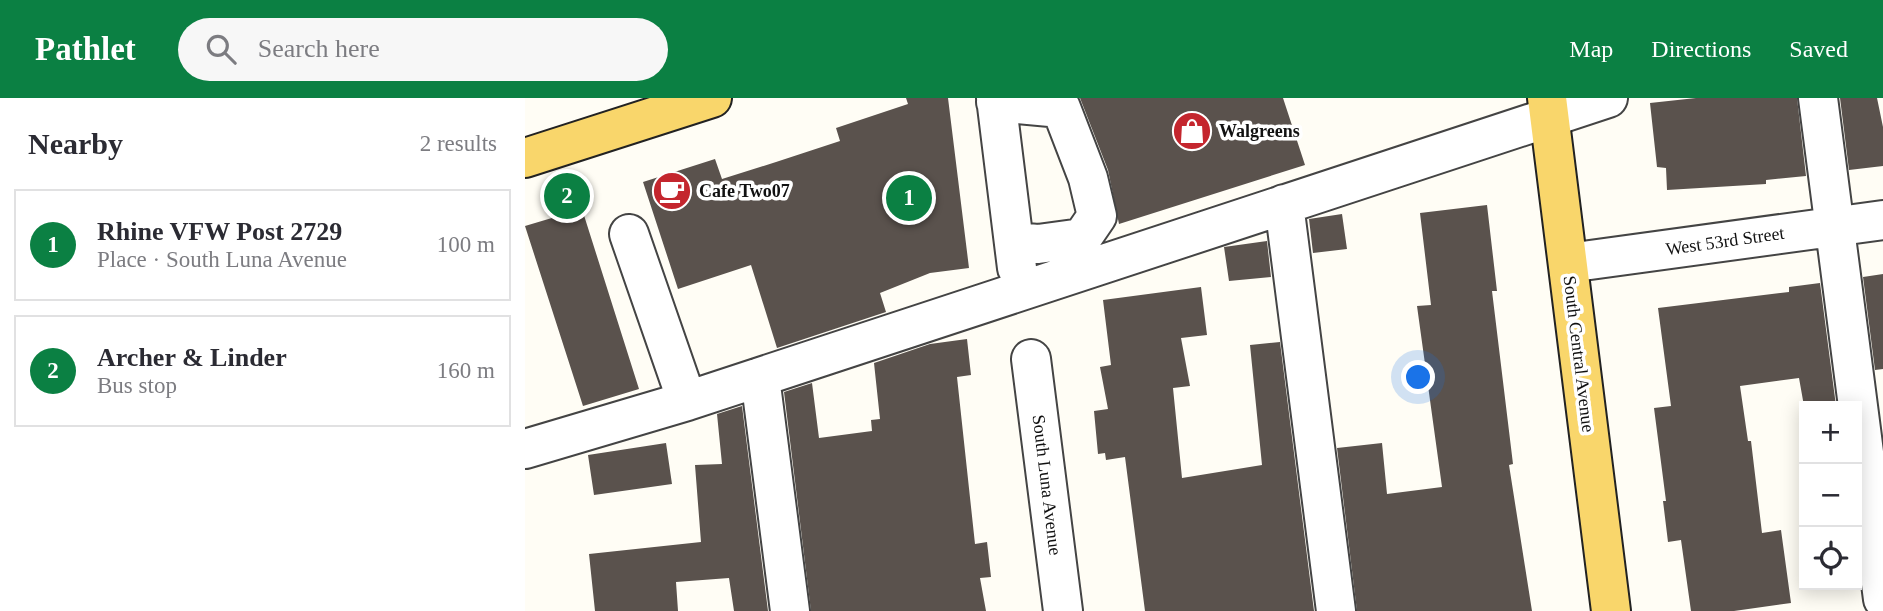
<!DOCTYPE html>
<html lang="en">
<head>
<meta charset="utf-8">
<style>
  :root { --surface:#fff; --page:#f7f7f7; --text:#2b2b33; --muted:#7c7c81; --line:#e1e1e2; --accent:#0b8043 }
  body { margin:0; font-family:Georgia,serif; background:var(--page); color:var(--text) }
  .controls { position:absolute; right:21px; bottom:21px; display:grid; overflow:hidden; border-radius:0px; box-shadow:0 4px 18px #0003 }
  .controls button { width:63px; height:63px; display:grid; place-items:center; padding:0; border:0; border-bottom:2px solid var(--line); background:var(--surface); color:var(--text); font:35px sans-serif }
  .you { position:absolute; left:894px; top:280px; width:24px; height:24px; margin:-18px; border:5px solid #fff; border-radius:50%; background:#1a73e8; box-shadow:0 0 0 10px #1a73e833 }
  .badge { display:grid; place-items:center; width:46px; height:46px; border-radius:50%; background:var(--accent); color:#fff; font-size:23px; font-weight:700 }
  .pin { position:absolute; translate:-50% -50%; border:4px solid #fff; box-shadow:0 2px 7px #0006 }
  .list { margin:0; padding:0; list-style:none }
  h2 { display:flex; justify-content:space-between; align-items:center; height:91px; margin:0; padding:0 28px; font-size:30px }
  h2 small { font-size:23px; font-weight:400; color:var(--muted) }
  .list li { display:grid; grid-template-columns:46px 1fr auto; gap:21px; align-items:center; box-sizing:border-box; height:112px; margin:0 14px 14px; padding:0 14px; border:2px solid var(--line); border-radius:0px }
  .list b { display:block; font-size:26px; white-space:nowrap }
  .list p { margin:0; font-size:23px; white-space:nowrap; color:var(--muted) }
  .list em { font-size:23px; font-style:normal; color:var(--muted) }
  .icon { flex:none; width:38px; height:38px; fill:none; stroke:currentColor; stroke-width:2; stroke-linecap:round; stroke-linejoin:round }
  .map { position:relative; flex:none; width:1358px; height:513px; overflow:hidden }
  header { display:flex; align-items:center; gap:42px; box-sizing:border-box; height:98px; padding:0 35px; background:var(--accent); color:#fff }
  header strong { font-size:33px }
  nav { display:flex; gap:38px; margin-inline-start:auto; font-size:24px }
  .search { width:490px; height:63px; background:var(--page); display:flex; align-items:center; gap:18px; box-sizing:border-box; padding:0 24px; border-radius:38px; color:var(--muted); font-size:26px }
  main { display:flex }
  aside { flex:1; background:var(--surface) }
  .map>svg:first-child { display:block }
</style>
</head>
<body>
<header>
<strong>Pathlet</strong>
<div class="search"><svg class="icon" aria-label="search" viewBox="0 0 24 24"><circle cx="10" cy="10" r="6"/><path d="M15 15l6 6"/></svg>Search here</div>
<nav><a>Map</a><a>Directions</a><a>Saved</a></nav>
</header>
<main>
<aside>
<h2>Nearby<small>2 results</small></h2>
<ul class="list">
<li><span class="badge">1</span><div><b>Rhine VFW Post 2729</b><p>Place · South Luna Avenue</p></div><em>100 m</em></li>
<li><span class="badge">2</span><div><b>Archer &amp; Linder</b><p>Bus stop</p></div><em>160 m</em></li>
</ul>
</aside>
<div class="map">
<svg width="1358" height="513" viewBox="0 0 1358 513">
  <rect width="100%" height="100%" fill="#fffdf5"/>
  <path fill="#5a524d" d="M381 0H423L444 170 405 175 355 195 361 214 252 250 226 167 153 191 118 84 190 61 197 81 251 64 315 43 311 30 383 6Z
    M555 0H758L780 67 594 126 583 72Z
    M1171 0H1272L1281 78 1241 82V86L1142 92 1141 70 1132 69 1125 5Z
    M1315 0H1352L1358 29V68L1324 72Z
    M962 107 972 193H967L988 366 984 367 1007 513H832L812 350 857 345 862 396 917 389 892 208 906 207 895 115Z
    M57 111 114 291 58 308 0 128Z
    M817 116 822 151 788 155 784 121Z
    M742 143 746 179 704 183 699 149Z
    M1358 176V271L1350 272 1338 179Z
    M1295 185 1311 308H1279L1274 280 1215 288 1223 343H1226L1237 435 1256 432 1266 505 1209 513H1166L1156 442 1143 444 1138 403H1141L1129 310 1146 308 1133 210 1264 194V189Z
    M676 189 682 237 656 240 665 288 648 290 657 380 737 367 725 247 755 244 789 513H620L600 359 581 362 580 355 573 356 569 313 583 311 575 269 586 267 578 202Z
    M442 241 446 277 432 279 450 446 462 444 466 479 455 480 461 513H286L259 294 287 285 294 340 347 333 346 322 355 321 349 265 405 246Z
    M217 308 243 513H209L204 480 151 484 153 513H70L64 456 176 444 170 367 197 366 192 316Z
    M141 345 147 386 69 397 63 357Z"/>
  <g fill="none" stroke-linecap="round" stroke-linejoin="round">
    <g stroke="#444" stroke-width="42">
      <path id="minor" d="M471 0 492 170
        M1293 0 1358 501
        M471 4 536 10 563 80 572 118 557 140 513 146 489 144
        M759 106 811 513
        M104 136 162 303
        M1043 165 1358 122
        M506 261 538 513
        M235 279 265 513
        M0 351 162 303 1083 0"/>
    </g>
    <g stroke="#222" stroke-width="42">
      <path id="major" d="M1022 0 1086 513
        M0 60 187 0"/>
    </g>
    <use href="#minor" stroke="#fff" stroke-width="38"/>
    <use href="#major" stroke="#f9d66b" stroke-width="38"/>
  </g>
  <defs>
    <g id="shop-disc" transform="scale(2.0125)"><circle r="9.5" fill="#c4262e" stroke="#fff"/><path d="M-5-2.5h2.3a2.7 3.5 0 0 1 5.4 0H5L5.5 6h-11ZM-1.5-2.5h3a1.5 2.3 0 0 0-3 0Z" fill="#fff"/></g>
    <g id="cafe-disc" transform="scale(2.0125)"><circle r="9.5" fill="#c4262e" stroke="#fff"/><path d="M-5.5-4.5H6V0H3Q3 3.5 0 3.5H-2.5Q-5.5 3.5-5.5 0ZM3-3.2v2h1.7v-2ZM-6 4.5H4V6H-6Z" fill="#fff"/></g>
  </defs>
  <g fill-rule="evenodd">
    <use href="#shop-disc" x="667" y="33"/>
    <use href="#cafe-disc" x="147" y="93"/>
  </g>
  <g text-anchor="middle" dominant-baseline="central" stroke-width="7" stroke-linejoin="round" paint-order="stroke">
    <g font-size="18" font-weight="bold" fill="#111" stroke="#fff" text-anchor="start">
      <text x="694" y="33">Walgreens</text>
      <text x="174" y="93">Cafe Two07</text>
    </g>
    <g font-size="18" fill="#111" stroke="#fff">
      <text transform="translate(1200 143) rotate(-8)">West 53rd Street</text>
      <text transform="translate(1054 256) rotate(83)">South Central Avenue</text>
      <text transform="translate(522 387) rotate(83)">South Luna Avenue</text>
    </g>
  </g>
</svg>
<div class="controls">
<button>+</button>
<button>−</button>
<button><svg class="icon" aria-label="locate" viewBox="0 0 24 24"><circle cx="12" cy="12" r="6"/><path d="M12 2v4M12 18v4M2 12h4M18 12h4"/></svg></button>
</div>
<div class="you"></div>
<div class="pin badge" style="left:384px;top:100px">1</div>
<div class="pin badge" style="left:42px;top:98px">2</div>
</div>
</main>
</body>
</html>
